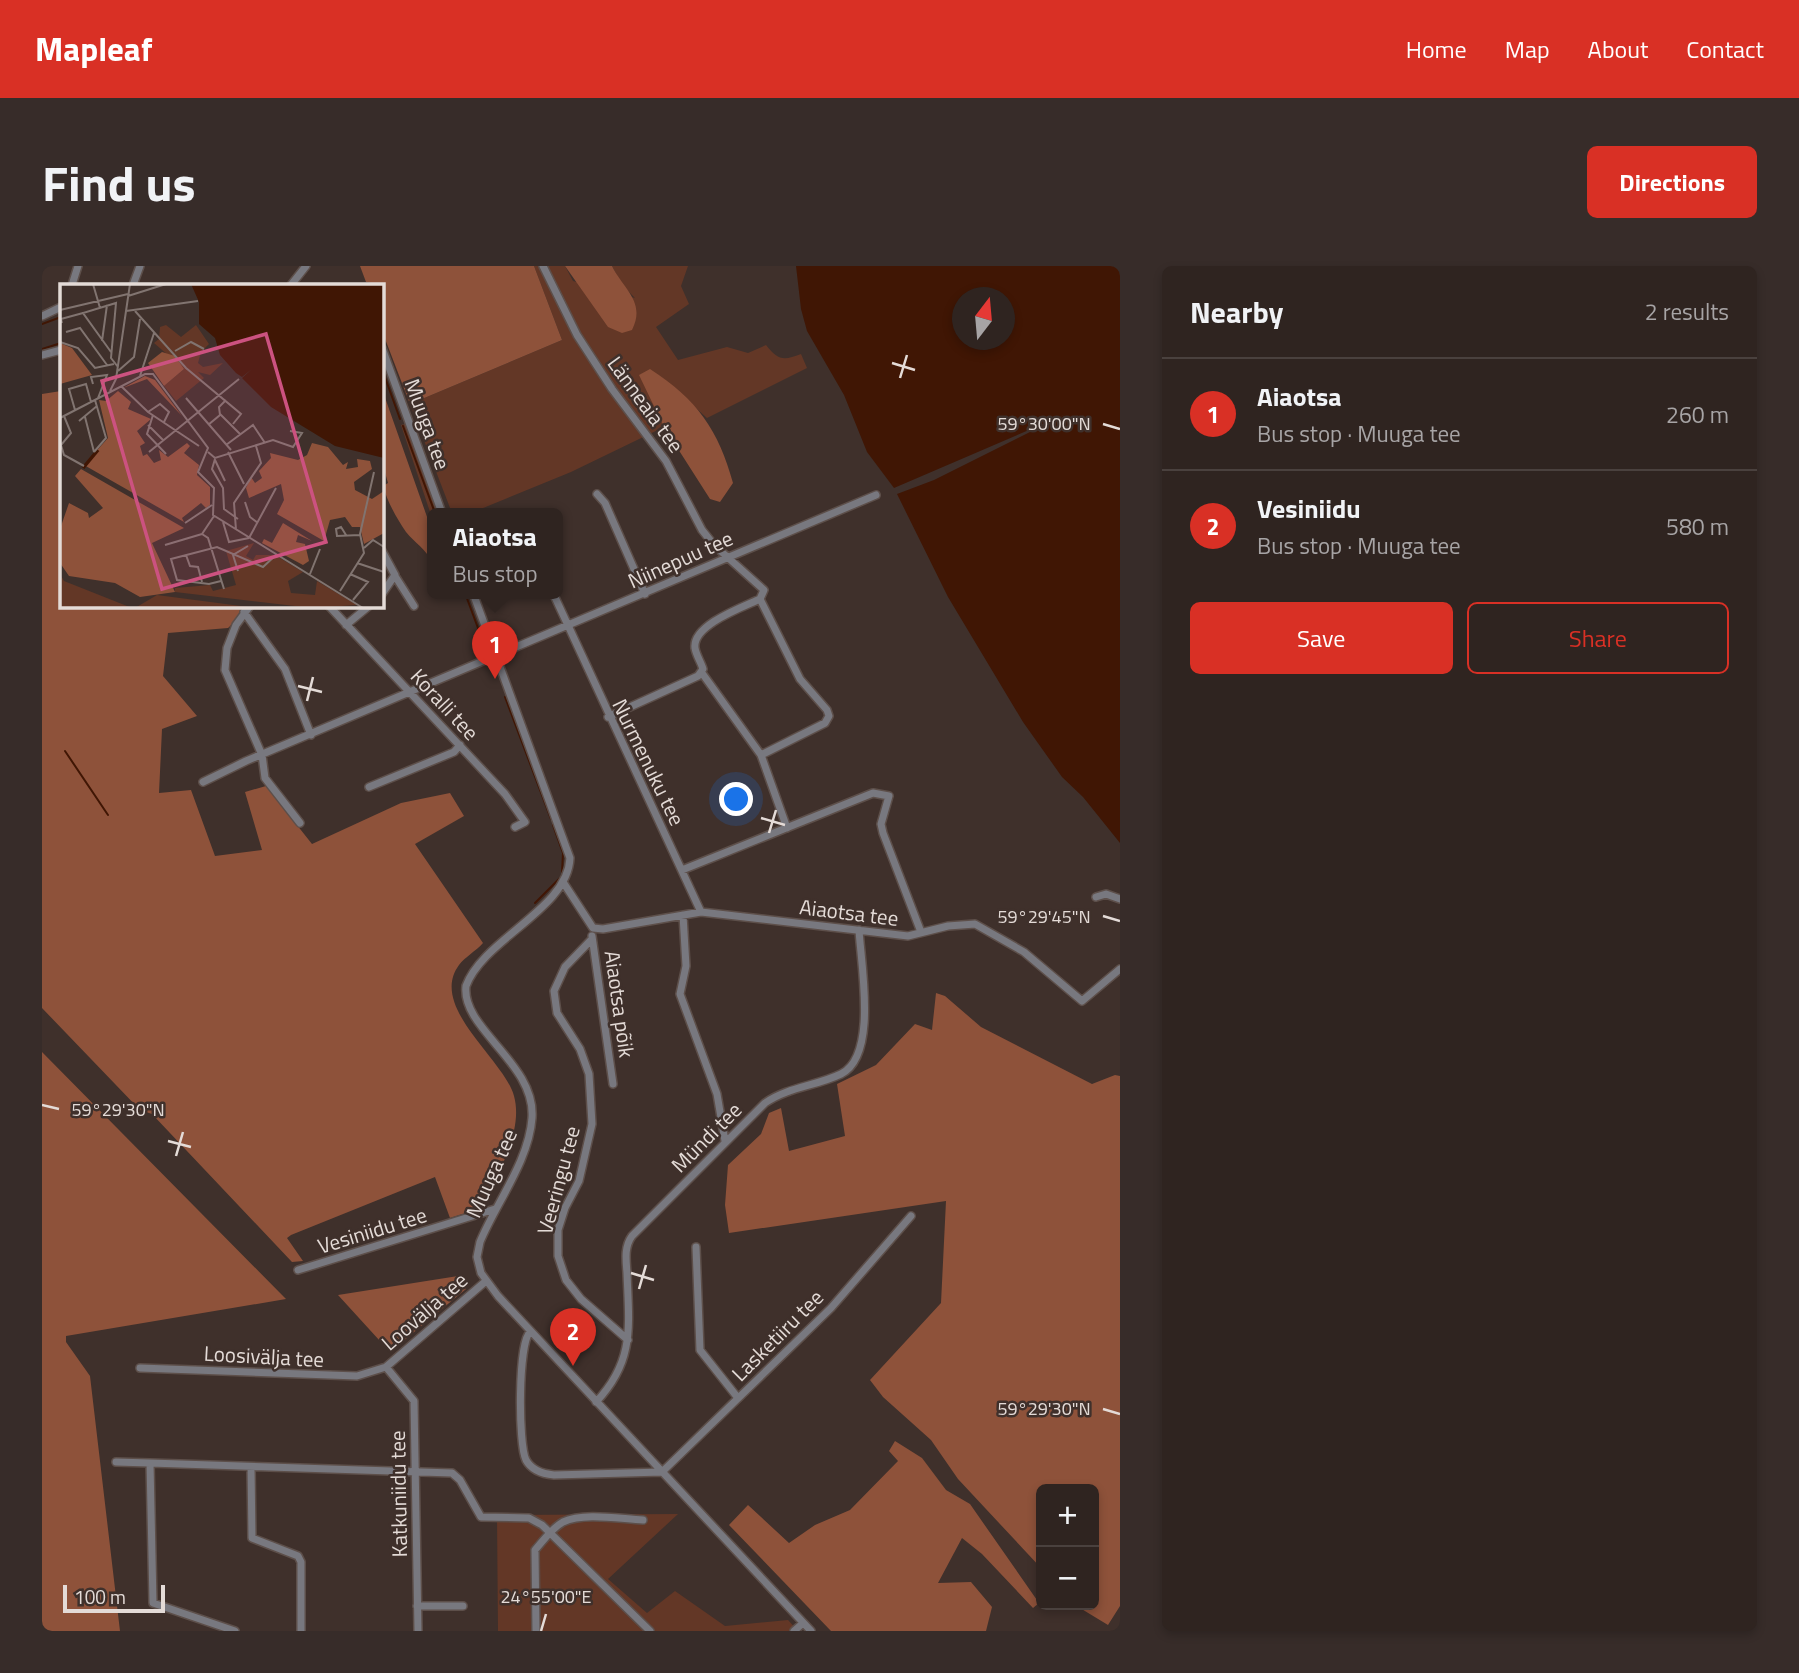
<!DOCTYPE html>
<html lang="en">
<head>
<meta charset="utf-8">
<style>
  :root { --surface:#2f2420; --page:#372c29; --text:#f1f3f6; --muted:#a7a4a5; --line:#4a413e; --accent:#d93025 }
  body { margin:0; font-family:"Titillium Web",sans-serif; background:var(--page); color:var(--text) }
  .controls { position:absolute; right:21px; bottom:21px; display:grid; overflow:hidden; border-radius:10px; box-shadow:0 4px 10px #0003 }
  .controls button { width:63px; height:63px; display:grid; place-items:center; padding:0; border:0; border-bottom:2px solid var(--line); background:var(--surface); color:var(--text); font:35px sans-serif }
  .compass { position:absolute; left:910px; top:21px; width:63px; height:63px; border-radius:50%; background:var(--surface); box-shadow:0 4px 10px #0003; rotate:16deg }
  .scale { position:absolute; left:21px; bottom:18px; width:102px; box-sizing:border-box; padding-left:7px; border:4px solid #e4dbd7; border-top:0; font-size:19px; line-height:24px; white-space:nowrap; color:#e4dbd7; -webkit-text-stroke:5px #3f302b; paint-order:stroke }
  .you { position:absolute; left:695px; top:534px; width:24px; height:24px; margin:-18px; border:5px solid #fff; border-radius:50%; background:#1a73e8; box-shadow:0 0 0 10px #1a73e833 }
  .badge { display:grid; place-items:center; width:46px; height:46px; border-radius:50%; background:var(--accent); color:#fff; font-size:23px; font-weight:700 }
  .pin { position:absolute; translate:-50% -58px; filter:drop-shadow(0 2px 4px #0008) }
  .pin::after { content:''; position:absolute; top:37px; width:24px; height:21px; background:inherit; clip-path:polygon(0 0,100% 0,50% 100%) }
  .popup { position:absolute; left:385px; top:242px; width:136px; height:91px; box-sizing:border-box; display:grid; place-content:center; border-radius:10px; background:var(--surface); filter:drop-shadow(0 2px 5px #0005); font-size:23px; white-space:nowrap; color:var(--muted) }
  .popup b { font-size:26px; color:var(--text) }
  .popup::after { content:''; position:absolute; left:50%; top:100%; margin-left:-14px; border:14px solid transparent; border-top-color:var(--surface) }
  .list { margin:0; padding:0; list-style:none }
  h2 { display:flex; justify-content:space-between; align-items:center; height:91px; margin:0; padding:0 28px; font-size:30px }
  h2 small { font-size:23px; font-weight:400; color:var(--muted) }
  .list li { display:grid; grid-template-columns:46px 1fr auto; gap:21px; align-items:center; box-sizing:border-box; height:112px; padding:0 28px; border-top:2px solid var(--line) }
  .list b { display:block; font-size:26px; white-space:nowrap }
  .list p { margin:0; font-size:23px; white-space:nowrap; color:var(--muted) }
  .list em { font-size:23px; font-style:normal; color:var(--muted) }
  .actions { display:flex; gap:14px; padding:21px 28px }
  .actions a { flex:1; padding:16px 0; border:2px solid var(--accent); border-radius:10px; text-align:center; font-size:24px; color:var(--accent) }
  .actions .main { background:var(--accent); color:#fff }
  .map { position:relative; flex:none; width:1078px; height:1365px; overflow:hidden; border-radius:10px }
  header { display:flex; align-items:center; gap:42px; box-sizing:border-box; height:98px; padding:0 35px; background:var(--accent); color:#fff }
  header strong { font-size:33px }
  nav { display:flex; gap:38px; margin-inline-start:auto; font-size:24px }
  .intro { display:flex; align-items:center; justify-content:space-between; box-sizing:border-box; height:168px; padding:0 42px }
  h1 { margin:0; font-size:49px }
  .button { padding:18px 32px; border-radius:10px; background:var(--accent); color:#fff; font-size:24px; font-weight:700 }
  main { display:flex; gap:42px; padding:0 42px }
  aside { flex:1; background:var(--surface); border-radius:10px; box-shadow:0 4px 10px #0003 }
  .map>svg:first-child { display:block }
</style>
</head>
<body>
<header>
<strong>Mapleaf</strong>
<nav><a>Home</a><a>Map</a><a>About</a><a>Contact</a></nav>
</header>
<div class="intro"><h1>Find us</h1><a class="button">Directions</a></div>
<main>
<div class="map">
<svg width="1078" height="1365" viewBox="0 0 1078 1365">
  <rect width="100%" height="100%" fill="#3f302b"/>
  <path fill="#633726" d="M492 0H523L531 15 593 32 580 19 570 0H646L639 20 647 38 614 61 636 94 685 81 706 87 724 79C736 94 741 95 759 88L765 102 665 152 619 111 617 149 622 161 529 206 429 247H410L368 138 520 74Z
    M363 158 397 247H390V252L359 159Z
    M636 1248 566 1313 605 1347 633 1325 683 1360 746 1354 756 1365H456L455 1249Z"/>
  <path fill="#8e523a" d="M318 0H492L520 74 368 138 340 65V19L324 16Z
    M523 0H570C582 24 604 36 590 64L580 67 566 61Z
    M608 103C655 133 677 165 691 217L678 236 668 233 622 161 597 109Z
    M340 123 390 265V296C384 283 373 277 364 266 355 253 345 235 341 220L346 217 340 196Z
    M19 125V340H209L186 362 126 367 121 410 155 450 120 463 117 527 149 524 173 590 220 584 203 526 224 520 270 578 359 537 408 527 422 550 373 578 441 677C434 685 423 691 417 699 386 741 462 793 472 830 482 866 454 911 439 942L408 952 393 911 249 969 245 972 261 995 250 996 110 848 98 844 0 742V128Z
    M894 727 903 730 939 761 1050 818 1073 809 1078 810V1340L1066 1359 1033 1339H1052V1223H999V1302L916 1213 889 1174 841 1131 828 1114 899 1037 904 935 687 967 683 939 686 899 719 868 727 847 739 842 747 885 803 870 795 818 834 799 873 758 890 764Z
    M0 786 244 1033 24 1070V1076L48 1110 78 1365H0Z
    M416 1010 424 1023 348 1086 296 1029Z
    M853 1175 880 1192 904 1224 928 1238 997 1337 991 1342 940 1288 920 1272 896 1317 929 1316 950 1341 944 1365H789L687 1259 706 1239 747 1277 773 1259 808 1244 856 1195 847 1185Z"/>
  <path fill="#401604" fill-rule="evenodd" d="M754 0H1078V577L1041 531 1020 511 981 456 906 331 855 228 892 214 1024 148 852 222 825 186 802 129 765 65 759 43ZM920 32H962V74H920Z"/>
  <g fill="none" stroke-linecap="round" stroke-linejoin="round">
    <path stroke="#401604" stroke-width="2" d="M0 58 19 51
      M0 83 19 77
      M340 103 358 153
      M361 160 393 247
      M423 327 443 381
      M463 431 509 553
      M23 485 66 549
      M511 559 521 587 520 606
      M493 637 518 612"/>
    <g stroke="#5d4f4a" stroke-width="10">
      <path id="minor" d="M501 0 535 69 570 123 624 195 660 264 672 279 722 324 718 333 758 413 785 444 787 450 783 457 719 489
        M30 19 36 0
        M91 19 98 0
        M249 19 264 0
        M0 50 19 41
        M340 82 400 247
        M0 89 19 84
        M555 228 563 237 603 328
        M340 285 353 309 340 328
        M353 310 372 340
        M431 327 528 592C526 643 441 673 424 720 419 763 494 797 490 852 487 895 454 937 438 976L435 991 439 1007 456 1030 769 1365
        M511 327 659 646
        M208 340 194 359 185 382 183 404 220 489 223 512 258 557
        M287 340 463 528 483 556 473 561
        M202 346 243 403 269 469
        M304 359 327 340
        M660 407 719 489 745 562
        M566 451 656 410 661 403C659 396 654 389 653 382 650 359 701 341 718 333
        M161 516 204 495 834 229
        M327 521 412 486 418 479
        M640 604 831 527 847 530 839 558 841 567 879 666
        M521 616 551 662 561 663 659 646 866 670 906 660 933 658 982 686 1040 735 1078 703
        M1054 631 1064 628 1078 633
        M641 649 644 700 638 728 675 828 683 875
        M550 670 571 818
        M550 673 523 701 512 725 515 747 538 783 547 808 550 858 537 915 523 942 516 964V990L524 1014 539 1033 586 1074
        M654 981 658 1084 696 1132
        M256 1004 453 943
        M488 1066C476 1077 476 1178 484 1194 490 1205 501 1208 512 1209L620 1206
        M344 1101 372 1135 376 1365
        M98 1102 315 1110 344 1101 444 1015
        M554 1136C593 1095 587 1060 585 1007 584 994 582 981 590 970L723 837C746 821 774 820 799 808 836 790 819 699 817 664
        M74 1196 108 1197
        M209 1201 210 1272 256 1290 259 1296V1365
        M620 1206 789 1042 869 950
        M375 1340H421
        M193 1365 111 1337 108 1197 410 1207 418 1214 439 1251 487 1252 500 1259 608 1365
        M494 1365 493 1284C501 1275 510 1262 521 1256 542 1246 578 1253 601 1254
        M752 1365 761 1357"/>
    </g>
    <use href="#minor" stroke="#78787f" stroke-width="7"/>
  </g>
  <path fill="none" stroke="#e4dbd7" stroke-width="2.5" d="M850 97 873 104M858 112 865 89M1061 158 1078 163M256 420 280 426M265 435 271 411M719 552 743 559M727 567 734 544M1061 650 1078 655M0 839 17 843M126 875 149 881M134 890 141 866M589 1007 612 1014M597 1023 604 999M1061 1143 1078 1148M499 1365 504 1348"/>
  <g text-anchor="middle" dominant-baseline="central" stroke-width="5" stroke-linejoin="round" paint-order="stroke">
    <g font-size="21" fill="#e4dbd7" stroke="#3f302b">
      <text transform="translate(604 138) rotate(54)">Länneaia tee</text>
      <text transform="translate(386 158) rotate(70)">Muuga tee</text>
      <text transform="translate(638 293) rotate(-24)">Niinepuu tee</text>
      <text transform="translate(403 438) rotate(47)">Koralli tee</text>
      <text transform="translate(607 496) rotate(64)">Nurmenuku tee</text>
      <text transform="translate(807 646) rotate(7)">Aiaotsa tee</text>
      <text transform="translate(578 738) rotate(82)">Aiaotsa põik</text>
      <text transform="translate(664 871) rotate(-45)">Mündi tee</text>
      <text transform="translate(449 907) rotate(-66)">Muuga tee</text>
      <text transform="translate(516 914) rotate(-75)">Veeringu tee</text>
      <text transform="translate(330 964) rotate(-17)">Vesiniidu tee</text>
      <text transform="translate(382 1045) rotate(-41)">Loovälja tee</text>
      <text transform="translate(735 1069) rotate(-45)">Lasketiiru tee</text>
      <text transform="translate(222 1090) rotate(3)">Loosivälja tee</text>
      <text transform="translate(356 1228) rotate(-91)">Katkuniidu tee</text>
    </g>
  </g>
  <g transform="translate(18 18)">
    <rect width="324" height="324" fill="#3f302b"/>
    <path d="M106 41 121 53 136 41 149 60 141 68 138 79 143 83 163 79 150 91 138 88 144 94 116 117 104 102 124 85 94 59 99 55 100 43ZM194 259 186 272 193 276 196 271H215L243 288 228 297 231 309 255 311 257 297 297 321 252 324 115 308V304L150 301 153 307 176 301 166 267ZM0 290 4 297 72 324H0ZM97 311 196 324H75Z" fill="#633726"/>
    <path d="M0 59 12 64 32 91 0 100ZM102 68 115 72 124 85 104 102 88 79ZM85 92 95 96 122 132 87 95 63 104ZM58 107 71 118 68 125 91 135 77 147 85 159 80 162 83 172 87 170 94 179 101 176 99 166 108 173 127 159 130 162 124 169 139 181 137 191 150 203V221L146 224 141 219 122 234 124 238 24 181 48 154 39 116 46 117ZM252 159 268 163 283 181 288 178 286 185 298 183 297 175 310 177 312 185 294 198 295 206 312 215 324 207V249L304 260 300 243H292L285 233 270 236 264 257 217 230 224 216 221 200 189 214 186 204 191 193 195 199 202 194 199 187 211 174 210 169 238 176 247 171ZM21 185 124 244 92 259 115 308 80 313 55 299 9 292 0 279V245L9 219 28 229 29 234 43 224 15 192ZM223 239 252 257 238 251 236 258 245 260 249 277 243 281 202 259 204 255 212 259Z" fill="#8e523a"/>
    <path d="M131 0H324V174L275 162 211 123 182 94 192 85 182 93 176 89 160 71 155 54 139 40V18Z" fill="#401604"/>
    <path fill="none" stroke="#401604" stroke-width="3.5" d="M23 184 38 166"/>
    <path fill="none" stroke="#817470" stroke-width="2" d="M33 0 40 24M68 12 106 0M0 26 68 10M66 27 138 17M75 27 126 84 181 130 173 140M2 39 1 35 23 29M6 48 20 44 47 81M42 57 47 21M0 58 18 64 35 84 54 80M115 67 131 58 144 65M51 68 23 29 56 19 51 74 58 83M58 87 74 73 80 35M80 92 94 49M33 100 31 93 47 91 38 114M61 102 88 128 139 162M50 107 56 95 70 0M126 114 171 166M15 126 9 105 26 100 31 118M88 128 100 120 109 128 104 138M160 130 180 150M93 131 87 150 106 170M4 132 11 149 1 161 4 171 24 182M25 133 34 168M0 134 85 90H93L148 164 138 188 154 204 153 231 303 324M19 137 37 122M88 141 103 156M148 141 160 131 159 123 166 116M166 161 193 141 205 159M34 168 46 154 35 116M89 168 179 95M148 168 155 174 213 156 233 163 242 149 230 147M168 168 184 200M155 175 152 185 163 204 164 225 178 235M155 176 165 197M185 218 190 233 198 239M163 238 169 258 189 254M125 239 152 221M176 246 174 219 201 179 196 162M142 250 148 254 164 305M142 250 154 232M286 251 281 243 276 245 277 252 300 251M189 254 216 204M105 261 142 250M304 264 313 256 324 263M126 271 130 282 138 283 142 298M297 279 324 288M178 287 173 271 188 262M250 290 260 265M290 290 308 298 293 316M161 297 149 300 117 296 111 275 157 263 203 283 217 270M280 307 304 269 300 250 314 188"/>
    <path fill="#cc5280" fill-opacity="0.15" stroke="#cc5280" stroke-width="3.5" d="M206 50 266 258 102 305 42 97Z"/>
    <rect width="324" height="324" fill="none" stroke="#e4dbd7" stroke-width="3.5"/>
  </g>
  <g font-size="18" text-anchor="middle" fill="#e4dbd7" stroke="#3f302b" stroke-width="5" stroke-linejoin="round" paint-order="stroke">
    <text x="1002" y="164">59°30'00"N</text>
    <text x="1002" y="657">59°29'45"N</text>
    <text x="76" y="850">59°29'30"N</text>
    <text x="1002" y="1149">59°29'30"N</text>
    <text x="504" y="1337">24°55'00"E</text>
  </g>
</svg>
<div class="controls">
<button>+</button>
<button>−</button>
</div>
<svg class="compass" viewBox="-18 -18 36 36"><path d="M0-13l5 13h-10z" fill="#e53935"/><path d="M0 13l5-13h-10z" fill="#a7a4a5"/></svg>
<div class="scale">100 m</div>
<div class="you"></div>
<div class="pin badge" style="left:453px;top:413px">1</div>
<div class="popup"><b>Aiaotsa</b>Bus stop</div>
<div class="pin badge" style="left:531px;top:1100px">2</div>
</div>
<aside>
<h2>Nearby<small>2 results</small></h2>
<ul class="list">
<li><span class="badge">1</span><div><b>Aiaotsa</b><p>Bus stop · Muuga tee</p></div><em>260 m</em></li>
<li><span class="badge">2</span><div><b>Vesiniidu</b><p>Bus stop · Muuga tee</p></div><em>580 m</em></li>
</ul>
<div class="actions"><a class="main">Save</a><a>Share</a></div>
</aside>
</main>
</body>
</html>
